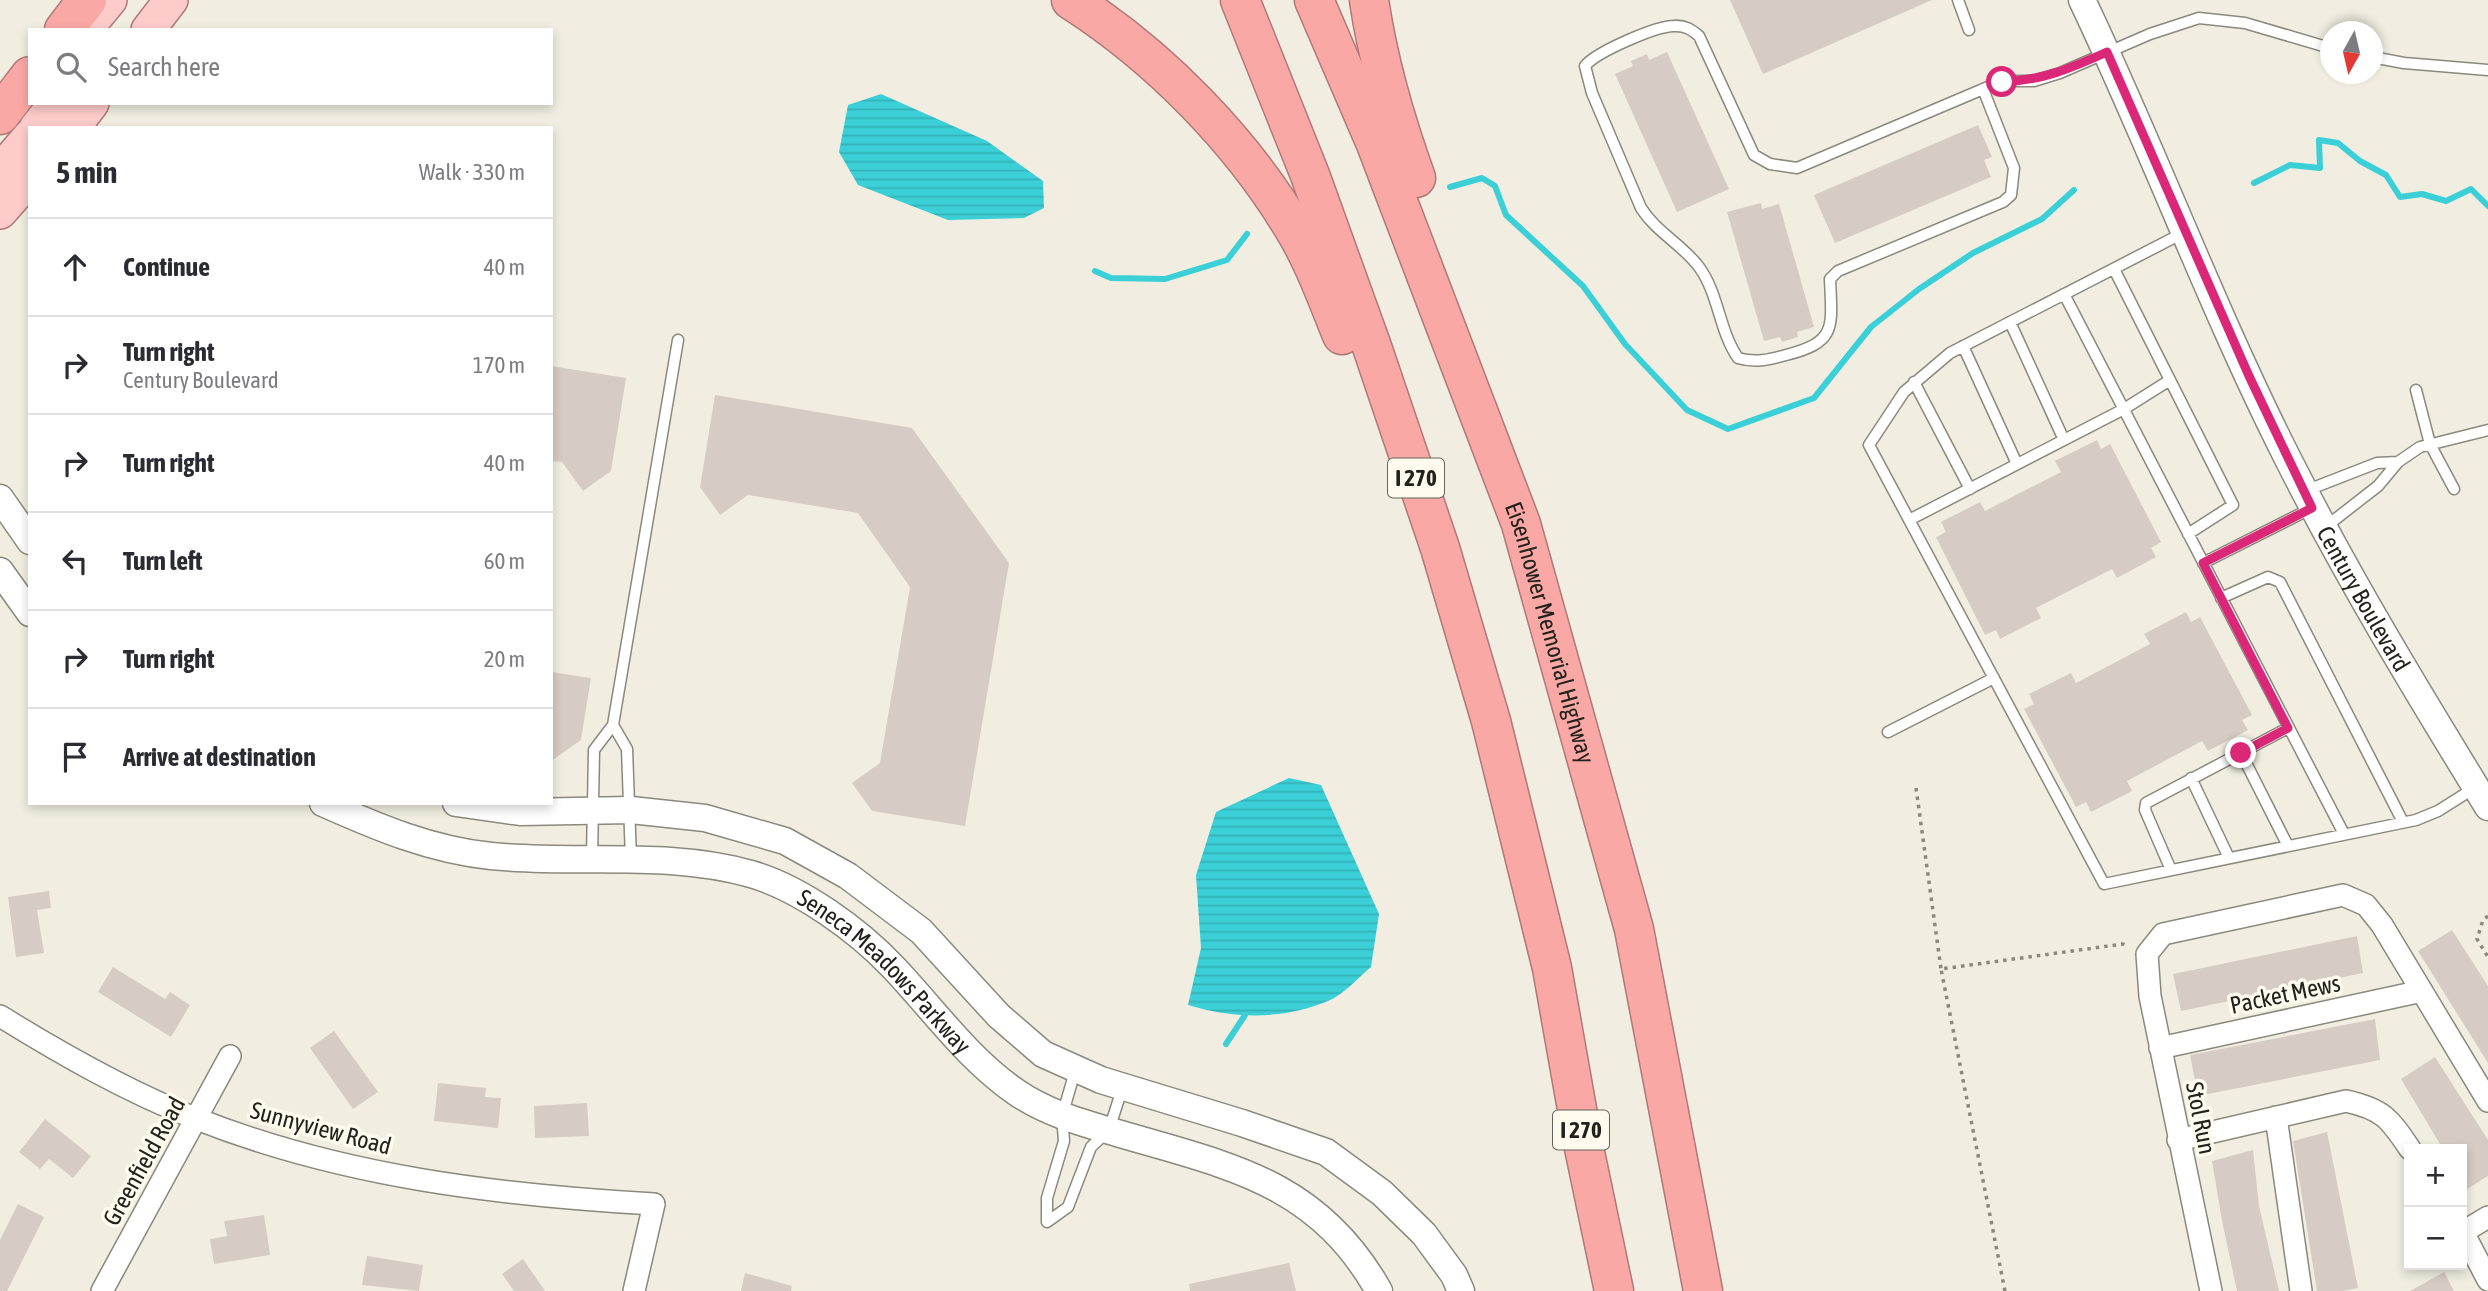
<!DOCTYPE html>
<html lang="en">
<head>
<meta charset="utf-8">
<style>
  :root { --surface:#fff; --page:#f2f2f3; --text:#2b2b33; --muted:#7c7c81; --line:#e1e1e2 }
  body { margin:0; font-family:"Asap Condensed",sans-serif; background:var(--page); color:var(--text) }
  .controls { position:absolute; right:21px; bottom:21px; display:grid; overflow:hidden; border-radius:0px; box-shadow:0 4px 10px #0003 }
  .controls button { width:63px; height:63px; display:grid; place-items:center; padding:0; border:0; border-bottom:2px solid var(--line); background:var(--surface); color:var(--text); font:35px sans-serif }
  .compass { position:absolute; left:2320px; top:21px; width:63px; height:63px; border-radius:50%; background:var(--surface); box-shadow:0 4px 10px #0003; rotate:188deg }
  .stop { position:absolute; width:21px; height:21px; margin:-16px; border:5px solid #db2777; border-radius:50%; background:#fff }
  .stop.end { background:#db2777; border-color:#fff; box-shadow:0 2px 7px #0008 }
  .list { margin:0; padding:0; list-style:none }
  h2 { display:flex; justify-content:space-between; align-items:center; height:91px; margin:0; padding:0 28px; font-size:30px }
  h2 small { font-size:23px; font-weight:400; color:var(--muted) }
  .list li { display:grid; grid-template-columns:46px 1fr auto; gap:21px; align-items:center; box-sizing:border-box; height:98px; padding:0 28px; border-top:2px solid var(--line) }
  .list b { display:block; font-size:26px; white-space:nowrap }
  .list p { margin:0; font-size:23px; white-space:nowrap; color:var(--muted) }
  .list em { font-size:23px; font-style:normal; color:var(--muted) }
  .icon { flex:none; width:38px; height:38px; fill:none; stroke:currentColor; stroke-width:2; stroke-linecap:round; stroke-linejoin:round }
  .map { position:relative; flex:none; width:2488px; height:1291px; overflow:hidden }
  .search { position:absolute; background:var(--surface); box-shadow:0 4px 10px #0003; left:28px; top:28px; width:525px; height:77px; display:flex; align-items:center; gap:18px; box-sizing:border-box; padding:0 24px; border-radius:0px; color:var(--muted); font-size:26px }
  .panel { position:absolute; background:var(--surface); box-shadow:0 4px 10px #0003; left:28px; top:126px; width:525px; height:679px; border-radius:0px }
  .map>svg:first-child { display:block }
</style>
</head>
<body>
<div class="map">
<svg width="2488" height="1291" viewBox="0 0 2488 1291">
  <defs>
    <pattern id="water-rules" width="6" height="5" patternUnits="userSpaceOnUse" patternTransform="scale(1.75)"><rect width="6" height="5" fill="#3bcfd7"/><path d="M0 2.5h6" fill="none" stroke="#34b1b8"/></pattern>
  </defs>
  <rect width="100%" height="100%" fill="#f1eee1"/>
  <path fill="url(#water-rules)" d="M881 94 987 141 1043 181 1044 208 1024 218 948 220 858 185 839 152 848 105Z
    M1289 778 1321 785 1379 914 1371 967C1358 978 1343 995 1328 1001 1282 1020 1234 1019 1188 1005L1201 948 1196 875 1216 812Z"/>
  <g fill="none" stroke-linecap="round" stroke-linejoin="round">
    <path stroke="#3bcfd7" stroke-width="6" d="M2254 183 2290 165 2320 168 2319 140 2338 143 2360 161 2386 175 2400 197 2422 194 2446 201 2471 189 2488 206
      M1450 187 1482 178 1495 186 1506 215 1583 286 1625 344 1687 410 1728 429 1814 398 1871 327 1919 289 1973 253 2042 219 2074 190
      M1095 271 1111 278 1165 279 1227 260 1247 234
      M1226 1044 1245 1015"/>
  </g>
  <path fill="#d6ccc3" d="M1730 0H1932L1763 74Z
    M1667 52 1729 189 1677 212 1615 74 1633 66 1631 61 1647 54 1649 60Z
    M1978 125 1992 157 1984 160 1991 177 1835 243 1814 195Z
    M1761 203 1762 209 1779 204 1814 327 1797 332 1798 337 1782 342 1780 337 1764 341 1727 212Z
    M551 366 626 378 611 471 583 491 562 462 551 461Z
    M715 395 912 428 1009 563 965 826 872 811 852 783 880 763 910 587 858 513 748 495 720 515 700 487Z
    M2097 440 2101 449 2110 444 2161 542 2151 548 2156 557 2117 578 2112 569 2036 608 2041 618 2000 639 1996 630 1985 635 1936 537 1946 532 1941 522 1980 502 1985 511 2061 472 2055 461Z
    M2186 612 2191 622 2200 617 2252 715 2242 720 2248 730 2208 751 2202 741 2127 781 2132 791 2091 812 2086 802 2076 807 2024 709 2034 704 2029 694 2071 673 2076 683 2150 644 2144 634Z
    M551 672 591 678 581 740 551 761Z
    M49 891 51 908 37 910 44 953 16 957 8 897Z
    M2452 930 2488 986V1063L2418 951Z
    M2357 936 2363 973 2181 1011 2173 974Z
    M113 967 165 999 170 992 190 1005 171 1037 98 992Z
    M2375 1019 2380 1060 2198 1096 2190 1055Z
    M334 1031 378 1092 353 1109 310 1048Z
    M2435 1057 2488 1140V1176L2467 1189 2462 1180V1149H2443L2401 1079Z
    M438 1083 486 1088 485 1097 501 1098 498 1128 434 1121Z
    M587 1103 589 1136 535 1138 534 1106Z
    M45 1119 91 1156 73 1178 49 1159 40 1169 19 1152Z
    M2327 1132 2358 1288 2343 1291H2317L2293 1141Z
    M2253 1150 2259 1206 2279 1291H2237L2222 1221 2212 1161Z
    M18 1204 44 1217 7 1291H0V1240Z
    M264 1215 270 1255 214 1264 210 1239 227 1236 224 1221Z
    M367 1256 423 1265 419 1291 362 1285Z
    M523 1259 545 1291H514L502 1274Z
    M1289 1263 1296 1291H1190L1189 1284Z
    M2444 1272 2454 1291H2410Z
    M745 1273 792 1286 791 1291H741Z"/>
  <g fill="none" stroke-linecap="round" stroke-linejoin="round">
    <g stroke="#8b887c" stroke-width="13">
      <path id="service" d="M1958 0 1969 30
        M2372 57 2404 63 2488 70
        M1983 89 2014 168 2011 195 2003 202 1838 271 1830 279C1832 328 1837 342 1786 355 1768 360 1755 363 1738 358 1719 331 1719 294 1699 267 1683 245 1656 232 1641 208L1592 93 1585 66C1596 52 1656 26 1674 26 1685 25 1692 30 1699 36L1754 155 1770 164 1797 168 2002 81H2034L2060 73 2150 34 2199 18 2245 23 2330 48
        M2183 233 1950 353 1904 392 1869 445 2104 884 2416 820 2438 811 2476 787
        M2114 269 2233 505 2188 534
        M2064 294 2344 834
        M2010 322 2064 440
        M1963 346 2017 464
        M1914 382 1970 489
        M2416 390 2430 444 2454 489
        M2305 491 2377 463 2398 462
        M1909 520 2124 409 2170 380
        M2324 528 2378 486 2398 462 2420 447 2488 430
        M2203 563 2312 508
        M2221 598 2268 577 2280 582 2403 822
        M613 725 627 749 631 859
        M1888 732 1994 678
        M2241 753 2288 846
        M2191 778 2229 858
        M592 858 594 750 613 725 678 340
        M2171 870 2145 810 2146 803 2288 728
        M1047 1222 1068 1207 1091 1147 1109 1130 1123 1086
        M1047 1222V1198L1064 1141 1062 1116 1076 1068"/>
    </g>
    <g stroke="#8b887c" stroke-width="24">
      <path id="minor" d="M0 1016C63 1055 128 1092 197 1119 344 1177 498 1195 654 1204L634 1291
        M2160 1048 2422 991
        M2276 1117 2301 1291
        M2178 1140 2346 1101C2383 1109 2390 1119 2410 1149
        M2462 1230 2488 1280
        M2463 1232 2488 1217
        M102 1291 230 1056
        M2211 1291 2150 996 2147 954 2163 934 2343 895 2366 905 2382 925 2488 1101"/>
    </g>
    <g stroke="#8b887c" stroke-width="29">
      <g id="tertiary">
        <path id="s1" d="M2082 0C2154 151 2212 309 2288 459 2348 578 2418 693 2488 807"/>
        <path d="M0 498 30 541"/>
        <path d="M0 571 30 613"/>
        <path id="s2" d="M323 803C377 827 431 850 491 856 578 865 665 850 751 874 800 888 858 930 893 967 933 1009 967 1058 1016 1092 1046 1113 1083 1123 1117 1133 1229 1166 1317 1181 1379 1291"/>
        <path d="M456 803 520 812 631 810 705 818 785 841 848 876 921 931 999 1016 1043 1054 1101 1080 1242 1123 1326 1152 1382 1193 1424 1234 1454 1275 1461 1291"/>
      </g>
    </g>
    <g stroke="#ae7976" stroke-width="36">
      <path id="primary" d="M85 30 110 0
        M148 30 171 0
        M36 128 56 103
        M73 128 92 103
        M0 171 30 136
        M0 212 30 178"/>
    </g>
    <g stroke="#ae7976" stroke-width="41">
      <g id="motorway">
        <path d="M1071 0C1160 57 1242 141 1296 232 1315 264 1328 301 1342 335"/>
        <path d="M1240 0 1310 175 1372 347 1440 548 1491 721 1552 968 1583 1143 1614 1291"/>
        <path id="s3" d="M1314 0 1376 144 1521 524 1634 929 1703 1291"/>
        <path d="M1369 0C1378 61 1395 120 1416 178"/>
        <path d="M64 30 87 0"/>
        <path d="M0 115 30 76"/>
      </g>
    </g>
    <path stroke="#8a887f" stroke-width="3.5" stroke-dasharray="3.5 5" stroke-linecap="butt" d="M1916 788 1941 969
      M2488 916 2483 920 2477 939 2488 957
      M2005 1291 1941 969 2123 944 2128 947"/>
    <use href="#service" stroke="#fff" stroke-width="10"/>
    <use href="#minor" stroke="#fff" stroke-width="21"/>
    <use href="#tertiary" stroke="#fff" stroke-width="26"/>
    <use href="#primary" stroke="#fccbca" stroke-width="33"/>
    <use href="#motorway" stroke="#faa8a6" stroke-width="38"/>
  </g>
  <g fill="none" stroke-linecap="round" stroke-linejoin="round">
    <path stroke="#db2777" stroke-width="9" d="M2002 82C2044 80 2069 69 2107 52L2249 376 2312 508 2203 563 2288 728 2241 753"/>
  </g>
  <g text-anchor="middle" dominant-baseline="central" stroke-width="7" stroke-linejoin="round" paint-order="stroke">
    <g fill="#fefbee" stroke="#64625b" stroke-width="2">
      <rect x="1388" y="458.5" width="56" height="39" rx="5"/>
      <rect x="1553" y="1110.5" width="56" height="39" rx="5"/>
    </g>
    <g font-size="23" font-weight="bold" fill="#22211c">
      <text x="1416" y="478">I 270</text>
      <text x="1581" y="1130">I 270</text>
    </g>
    <g font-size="24" fill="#22211c" stroke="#fefbee">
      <text stroke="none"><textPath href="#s1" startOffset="662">Century Boulevard</textPath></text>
      <text stroke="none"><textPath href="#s3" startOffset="676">Eisenhower Memorial Highway</textPath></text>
      <text stroke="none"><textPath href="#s2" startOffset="606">Seneca Meadows Parkway</textPath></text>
      <text transform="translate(2285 994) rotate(-12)">Packet Mews</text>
      <text transform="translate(2201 1118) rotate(79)">Stol Run</text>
      <text transform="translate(321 1128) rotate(15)">Sunnyview Road</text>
      <text transform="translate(144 1161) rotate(-61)">Greenfield Road</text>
    </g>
  </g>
</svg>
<div class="controls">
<button>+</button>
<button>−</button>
</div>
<svg class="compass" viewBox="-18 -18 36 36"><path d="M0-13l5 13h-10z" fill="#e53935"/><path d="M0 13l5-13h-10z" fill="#7c7c81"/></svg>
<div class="stop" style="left:2002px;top:82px"></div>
<div class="stop end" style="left:2241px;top:753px"></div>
<div class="search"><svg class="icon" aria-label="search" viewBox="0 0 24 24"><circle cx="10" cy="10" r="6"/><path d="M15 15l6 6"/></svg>Search here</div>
<section class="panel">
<h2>5 min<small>Walk · 330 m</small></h2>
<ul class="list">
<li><svg class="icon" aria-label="ahead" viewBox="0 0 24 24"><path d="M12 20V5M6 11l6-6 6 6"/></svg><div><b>Continue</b></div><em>40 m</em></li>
<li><svg class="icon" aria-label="right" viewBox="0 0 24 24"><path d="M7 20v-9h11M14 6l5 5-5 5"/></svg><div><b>Turn right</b><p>Century Boulevard</p></div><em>170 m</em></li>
<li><svg class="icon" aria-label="right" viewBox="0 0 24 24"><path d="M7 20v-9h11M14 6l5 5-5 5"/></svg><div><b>Turn right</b></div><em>40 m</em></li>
<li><svg class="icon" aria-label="left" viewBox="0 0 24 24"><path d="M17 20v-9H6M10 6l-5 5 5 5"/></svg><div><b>Turn left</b></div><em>60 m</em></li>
<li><svg class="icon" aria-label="right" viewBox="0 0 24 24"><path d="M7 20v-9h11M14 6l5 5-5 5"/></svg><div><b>Turn right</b></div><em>20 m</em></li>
<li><svg class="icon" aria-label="arrive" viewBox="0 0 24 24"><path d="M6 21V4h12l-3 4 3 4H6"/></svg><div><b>Arrive at destination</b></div></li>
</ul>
</section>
</div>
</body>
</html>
